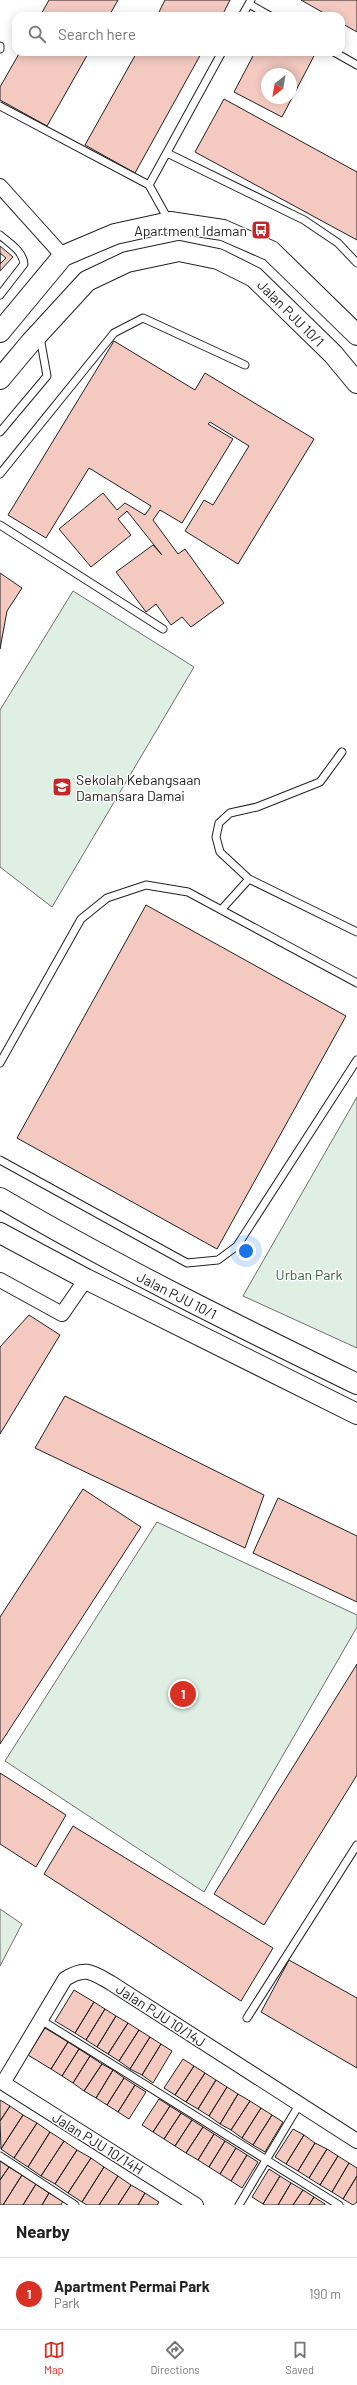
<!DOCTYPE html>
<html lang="en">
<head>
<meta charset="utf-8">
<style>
  :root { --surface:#fff; --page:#f6f6f6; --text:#222; --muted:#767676; --line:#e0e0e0; --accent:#d93025 }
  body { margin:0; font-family:Barlow,sans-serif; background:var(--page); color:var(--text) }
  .compass { position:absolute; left:261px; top:68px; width:36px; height:36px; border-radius:50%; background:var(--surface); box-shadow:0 2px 10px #0003; rotate:211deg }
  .you { position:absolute; left:246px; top:1251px; width:14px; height:14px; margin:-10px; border:3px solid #fff; border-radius:50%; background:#1a73e8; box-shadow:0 0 0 6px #1a73e833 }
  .badge { display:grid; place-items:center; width:26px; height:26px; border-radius:50%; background:var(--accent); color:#fff; font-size:13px; font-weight:700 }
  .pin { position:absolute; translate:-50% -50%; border:2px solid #fff; box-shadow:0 1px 4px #0006 }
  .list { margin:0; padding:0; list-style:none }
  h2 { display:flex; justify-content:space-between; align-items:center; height:52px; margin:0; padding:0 16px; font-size:17px }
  h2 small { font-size:13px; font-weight:400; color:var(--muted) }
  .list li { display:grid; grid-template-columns:26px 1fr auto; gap:12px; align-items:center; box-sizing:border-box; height:72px; padding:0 16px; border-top:1px solid var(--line) }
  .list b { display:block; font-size:15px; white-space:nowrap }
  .list p { margin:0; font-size:13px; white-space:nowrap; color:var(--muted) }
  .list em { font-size:13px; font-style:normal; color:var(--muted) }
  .icon { flex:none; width:22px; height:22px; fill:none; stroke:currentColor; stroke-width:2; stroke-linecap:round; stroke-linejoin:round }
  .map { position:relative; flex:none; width:357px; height:2205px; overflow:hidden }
  .search { position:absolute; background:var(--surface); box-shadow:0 2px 10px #0003; left:12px; right:12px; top:12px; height:44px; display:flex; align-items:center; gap:10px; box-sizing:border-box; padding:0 14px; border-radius:12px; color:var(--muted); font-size:15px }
  .sheet { height:124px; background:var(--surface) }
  nav { display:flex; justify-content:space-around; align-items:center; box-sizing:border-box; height:56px; border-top:1px solid var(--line); background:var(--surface); font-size:11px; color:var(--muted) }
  nav a { display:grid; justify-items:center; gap:2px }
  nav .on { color:var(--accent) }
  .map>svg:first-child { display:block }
</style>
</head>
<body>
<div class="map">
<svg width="357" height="2205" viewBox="0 0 357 2205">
  <rect width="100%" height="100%" fill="#fff"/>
  <path fill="#e0efe3" stroke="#6f6f6f" d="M73 591 194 667 52 907 0 867V710Z
    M357 1097V1348L243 1296Z
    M157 1522 357 1615V1627L204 1892 5 1761Z
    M0 1909 22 1924 0 1966Z"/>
  <path fill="#f3c9c0" stroke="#222" fill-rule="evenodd" d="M49 0H118L109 16H40Z
    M165 0H230L222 16H157Z
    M301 0H357V32L341 23V16H329Z
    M20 52H89L47 126 0 100V87Z
    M137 52H202L135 173 85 145Z
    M255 52H311L315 54 282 117 234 92ZM267 74H291V98H267Z
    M224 99 357 172V240L195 152Z
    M0 246 13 257 0 271Z
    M0 253 6 258 0 264Z
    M114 341 195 390 205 373 314 439 238 564 185 531 204 500 213 505 249 446 210 422 208 424 233 439 182 523 160 510 153 520 178 554 185 549 224 603 191 627 182 617 171 625 156 604 146 612 116 572 153 545 162 555 127 511 118 519 131 535 91 567 59 529 103 493 117 510 125 503 145 515 151 506 89 468 46 538 8 515Z
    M0 573 22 588 7 611 0 649Z
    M146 905 346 1016 217 1249 17 1138Z
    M29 1315 60 1335 0 1434V1347Z
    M65 1396 264 1495 245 1548 35 1448Z
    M83 1489 141 1527 0 1744V1617Z
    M278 1498 357 1536V1602L253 1553Z
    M357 1664V1775L264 1925 214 1894Z
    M0 1773 66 1815 36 1867 0 1844Z
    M73 1826 273 1948 241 2001 44 1874Z
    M289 1960 357 1998V2068L261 2012Z
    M74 1990 94 2002 75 2033 55 2021Z
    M94 2002 105 2009 86 2040 75 2033Z
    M105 2009 116 2016 97 2047 86 2040Z
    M116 2016 128 2023 108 2054 97 2047Z
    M128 2023 139 2030 119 2061 108 2054Z
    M45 2028 68 2042 51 2069 28 2055Z
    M139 2030 150 2037 130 2069 119 2061Z
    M150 2037 161 2044 142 2075 130 2069Z
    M68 2042 79 2049 62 2076 51 2069Z
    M161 2044 172 2051 153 2083 142 2075Z
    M79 2049 90 2056 73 2083 62 2076Z
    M90 2056 102 2064 84 2091 73 2083Z
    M183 2059 194 2066 175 2095 164 2088Z
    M102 2064 113 2070 96 2098 84 2091Z
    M194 2066 205 2073 186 2102 175 2095Z
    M113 2070 124 2078 107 2105 96 2098Z
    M205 2073 216 2080 198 2109 186 2102Z
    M124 2078 135 2085 118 2112 107 2105Z
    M216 2080 227 2087 209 2116 198 2109Z
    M135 2085 146 2092 129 2119 118 2112Z
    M227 2087 238 2094 220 2124 209 2116Z
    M238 2094 250 2101 231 2130 220 2124Z
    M159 2099 170 2106 153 2132 142 2125Z
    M0 2100 10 2106 0 2121Z
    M250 2101 261 2108 242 2138 231 2130Z
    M10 2106 23 2115 1 2149 0 2121Z
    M170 2106 181 2113 164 2139 153 2132Z
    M261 2108 272 2115 253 2145 242 2138Z
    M181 2113 192 2120 175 2146 164 2139Z
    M23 2115 37 2123 14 2158 1 2149Z
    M272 2115 283 2122 265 2152 253 2145Z
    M192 2120 203 2127 186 2153 175 2146Z
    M37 2123 50 2132 28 2167 14 2158Z
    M203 2127 214 2134 198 2160 186 2153Z
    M293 2129 304 2135 286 2164 275 2157Z
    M50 2132 64 2141 41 2176 28 2167Z
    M214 2134 225 2141 209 2167 198 2160Z
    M304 2135 315 2143 298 2171 286 2164Z
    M64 2141 77 2150 55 2184 41 2176Z
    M225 2141 236 2148 220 2174 209 2167Z
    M315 2143 327 2149 309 2178 298 2171Z
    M236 2148 247 2155 231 2181 220 2174Z
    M327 2149 338 2156 320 2185 309 2178Z
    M77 2150 91 2158 68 2193 55 2184Z
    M247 2155 258 2162 242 2188 231 2181Z
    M338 2156 349 2163 332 2192 320 2185Z
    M91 2158 104 2167 82 2202 68 2193Z
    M0 2161 9 2167 0 2180Z
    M349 2163 357 2168V2176L343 2199 332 2192Z
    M9 2167 22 2175 3 2205H0V2180Z
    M104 2167 118 2176 99 2205H87L82 2202Z
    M269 2169 280 2176 263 2204 252 2197Z
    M22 2175 36 2184 23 2205H3Z
    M118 2176 131 2185 118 2205H99Z
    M280 2176 291 2183 278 2205H265L263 2204Z
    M357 2176V2202L353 2205 343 2199Z
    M291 2183 303 2190 293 2205H278Z
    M36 2184 49 2193 42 2205H23Z
    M131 2185 145 2193 138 2205H118Z
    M303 2190 314 2197 309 2205H293Z
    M49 2193 63 2201 61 2205H42Z
    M145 2193 159 2202 157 2205H138Z
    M314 2197 325 2204V2205H309Z"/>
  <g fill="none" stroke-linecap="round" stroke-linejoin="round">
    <g stroke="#222" stroke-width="9">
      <path id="lane" d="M249 4 270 16
        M242 16 251 0
        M0 46V49
        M334 52 357 65
        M0 106 149 185 169 221
        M167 153 304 220 338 243 357 263
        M149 185 222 52
        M0 235C9 243 23 251 24 264L0 295
        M0 432 47 376 40 337
        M0 474 114 333 143 318 245 365
        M0 525 163 629
        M249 879 220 852 216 837 219 823 230 813 257 807 320 782 342 752
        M221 910 249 879 357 932
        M0 1063 81 919 107 898 146 885 188 892 357 983
        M0 1160 187 1263 218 1260 237 1246 357 1060
        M247 2018 357 1845
        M41 2020 339 2205
        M0 2156 75 2205
        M239 2205 299 2105"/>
    </g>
    <g stroke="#222" stroke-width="16">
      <path id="street" d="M0 186 63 256
        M0 1280 62 1314 86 1279
        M0 2081 196 2205
        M3 2083 65 1979C85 1966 92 1972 111 1983L357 2141"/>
    </g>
    <g stroke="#222" stroke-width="22">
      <path id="secondary" d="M0 332 63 256 115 234 170 222 223 230 271 251 357 335
        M0 379 31 342 87 281 127 262 179 251 218 259 254 277 333 354 357 383
        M0 1198C116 1266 236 1325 357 1384
        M0 1233 86 1279 357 1414"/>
    </g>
    <use href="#lane" stroke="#fff" stroke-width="7"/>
    <use href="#street" stroke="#fff" stroke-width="14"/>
    <use href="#secondary" stroke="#fff" stroke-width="20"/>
  </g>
  <defs>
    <g id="bus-square" transform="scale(1)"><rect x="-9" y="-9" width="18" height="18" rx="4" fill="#c62828" stroke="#fff"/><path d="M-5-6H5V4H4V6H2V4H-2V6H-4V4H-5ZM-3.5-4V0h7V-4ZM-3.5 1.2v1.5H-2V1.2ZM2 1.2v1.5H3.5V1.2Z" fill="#fff"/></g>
    <g id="school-square" transform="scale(1)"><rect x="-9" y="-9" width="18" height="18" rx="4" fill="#c62828" stroke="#fff"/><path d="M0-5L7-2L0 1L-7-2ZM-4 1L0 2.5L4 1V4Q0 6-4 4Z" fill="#fff"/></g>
  </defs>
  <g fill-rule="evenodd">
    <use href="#bus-square" x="261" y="230"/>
    <use href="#school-square" x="62" y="787"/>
  </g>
  <g text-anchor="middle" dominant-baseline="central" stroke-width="3" stroke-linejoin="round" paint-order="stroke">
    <g font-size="14" fill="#222" stroke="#fff" text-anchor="end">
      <text x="247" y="230">Apartment Idaman</text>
      <text x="76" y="779" text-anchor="start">Sekolah Kebangsaan<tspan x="76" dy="16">Damansara Damai</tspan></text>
    </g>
    <g font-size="14" fill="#222" stroke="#fff">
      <text transform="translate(291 313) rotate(45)">Jalan PJU 10/1</text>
      <text transform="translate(177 1295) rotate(27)">Jalan PJU 10/1</text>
      <text transform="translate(161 2015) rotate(33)">Jalan PJU 10/14J</text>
      <text transform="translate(98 2143) rotate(32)">Jalan PJU 10/14H</text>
    </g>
    <g font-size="14" fill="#2f5e38" stroke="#fff">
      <text x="309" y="1274">Urban Park</text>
    </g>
  </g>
</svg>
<svg class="compass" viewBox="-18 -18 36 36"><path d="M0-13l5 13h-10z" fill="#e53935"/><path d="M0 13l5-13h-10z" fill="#767676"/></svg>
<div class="you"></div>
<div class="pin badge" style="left:183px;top:1694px">1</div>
<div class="search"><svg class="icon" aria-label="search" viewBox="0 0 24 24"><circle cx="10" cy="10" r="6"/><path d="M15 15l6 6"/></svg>Search here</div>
</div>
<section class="sheet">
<h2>Nearby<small></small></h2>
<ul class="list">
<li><span class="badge">1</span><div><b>Apartment Permai Park</b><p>Park</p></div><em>190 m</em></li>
</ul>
</section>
<nav>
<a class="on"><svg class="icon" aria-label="map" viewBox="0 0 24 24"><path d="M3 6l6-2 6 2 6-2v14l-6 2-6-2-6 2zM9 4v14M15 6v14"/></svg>Map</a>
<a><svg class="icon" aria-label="directions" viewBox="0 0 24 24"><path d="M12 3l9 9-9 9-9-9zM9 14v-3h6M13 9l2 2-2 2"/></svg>Directions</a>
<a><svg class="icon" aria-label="saved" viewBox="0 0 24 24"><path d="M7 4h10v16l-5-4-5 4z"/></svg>Saved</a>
</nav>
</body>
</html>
